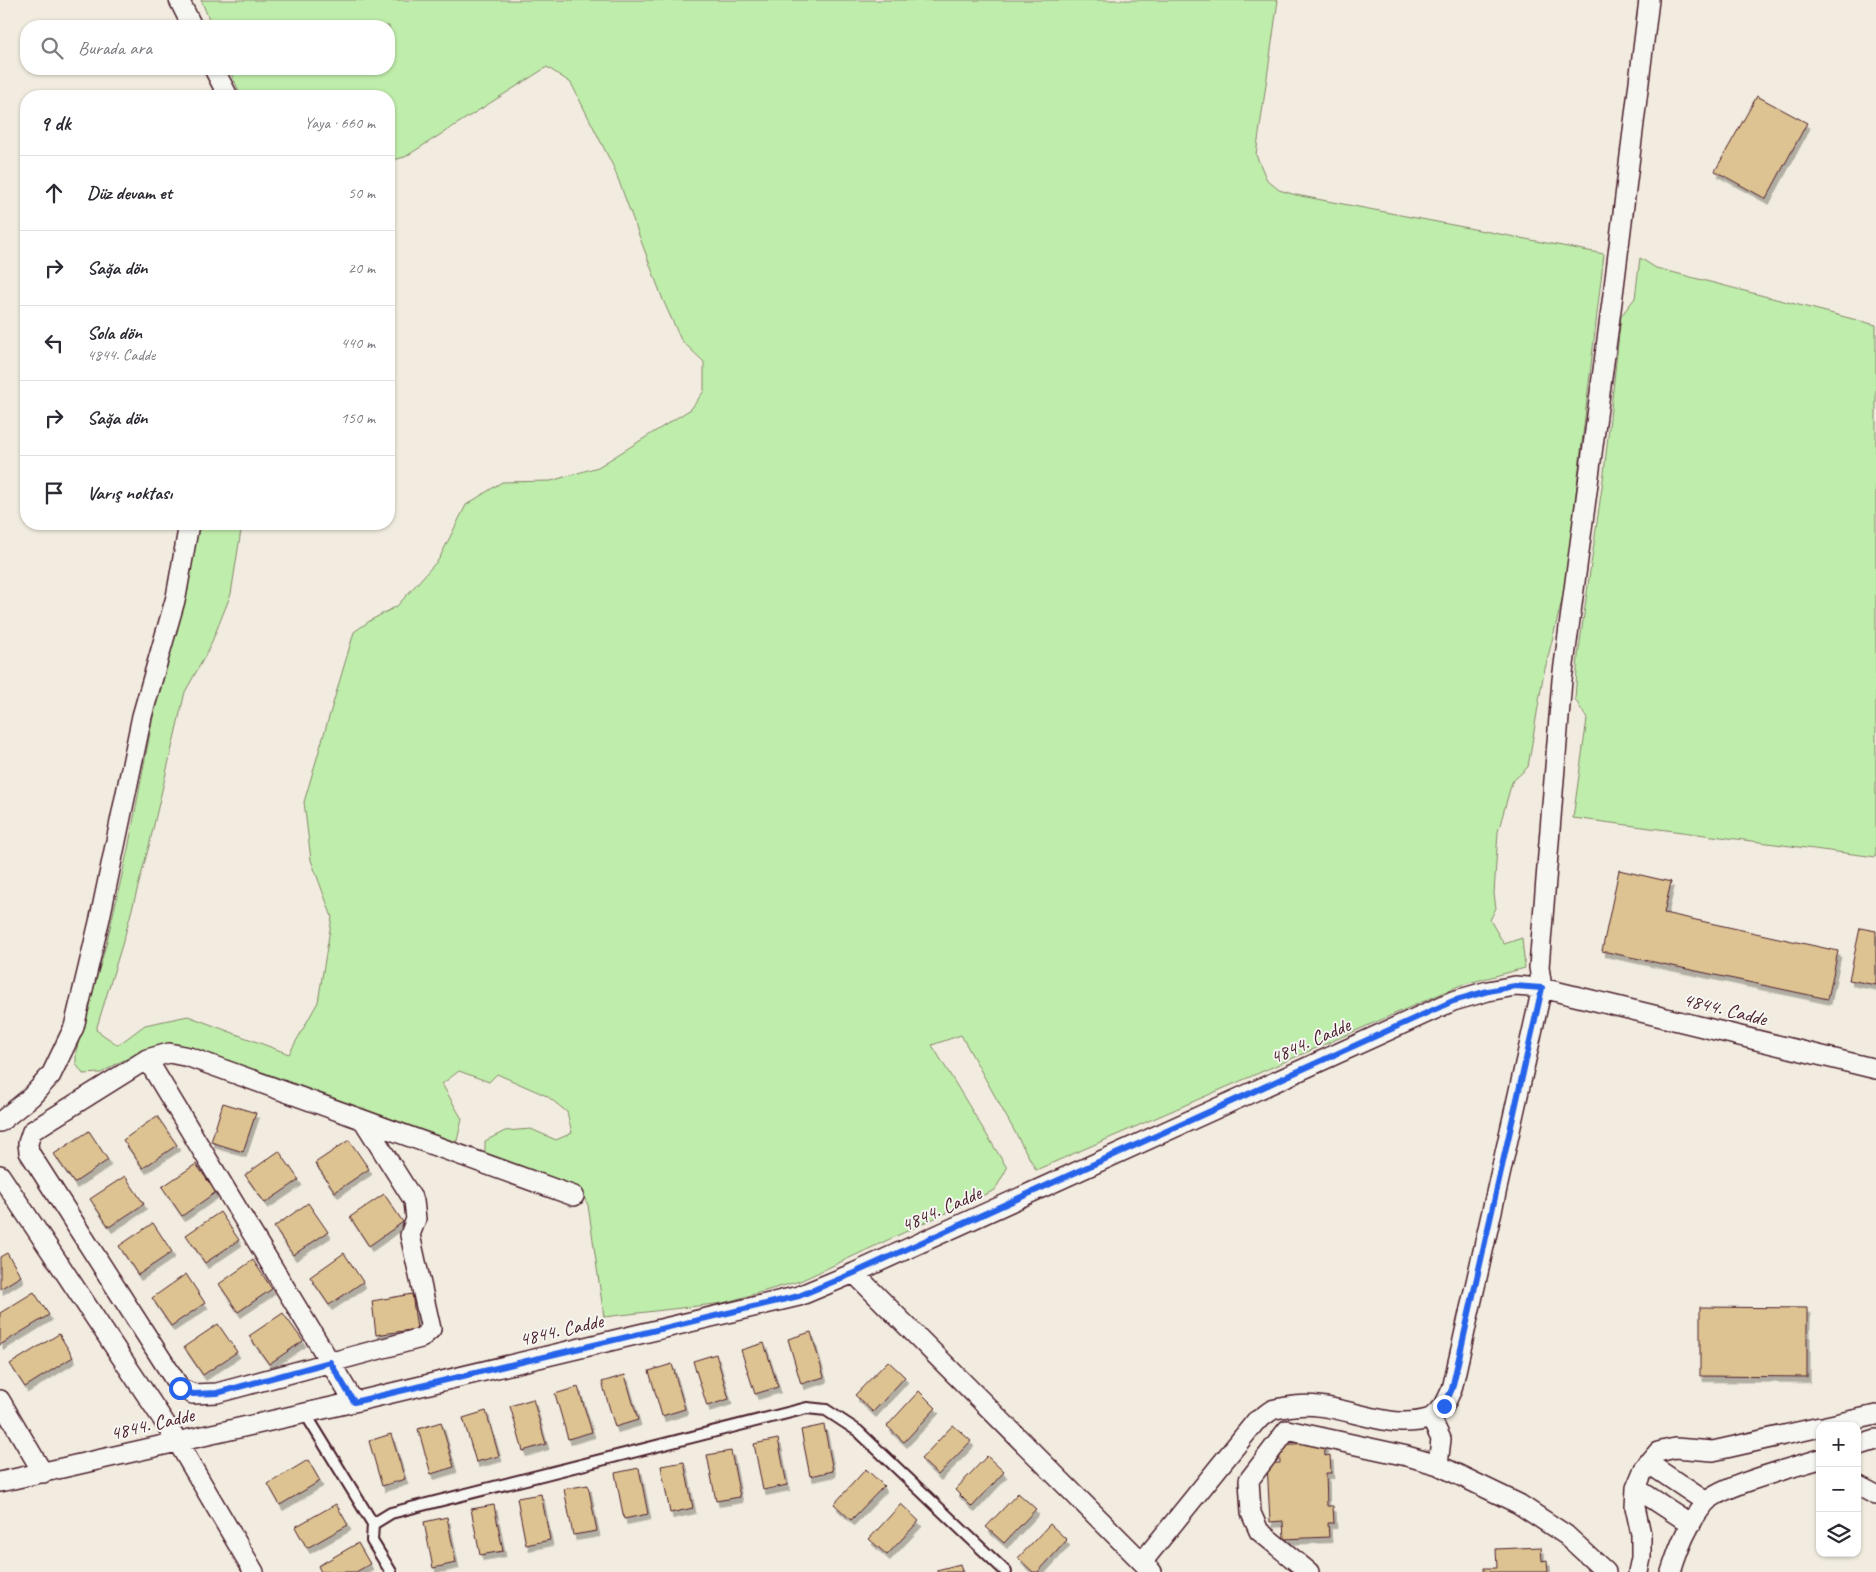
<!DOCTYPE html>
<html lang="tr">
<head>
<meta charset="utf-8">
<style>
  :root { --surface:#fff; --page:#f2f2f3; --text:#2b2b33; --muted:#7c7c81; --line:#e1e1e2 }
  body { margin:0; font-family:Caveat,sans-serif; background:var(--page); color:var(--text) }
  .controls { position:absolute; right:15px; bottom:15px; display:grid; overflow:hidden; border-radius:10px; box-shadow:0 1px 4px #0004 }
  .controls button { width:45px; height:45px; display:grid; place-items:center; padding:0; border:0; border-bottom:1px solid var(--line); background:var(--surface); color:var(--text); font:25px sans-serif }
  .stop { position:absolute; width:15px; height:15px; margin:-11px; border:4px solid #2563eb; border-radius:50%; background:#fff }
  .stop.end { background:#2563eb; border-color:#fff; box-shadow:0 1px 5px #0008 }
  .list { margin:0; padding:0; list-style:none }
  h2 { display:flex; justify-content:space-between; align-items:center; height:65px; margin:0; padding:0 20px; font-size:21px }
  h2 small { font-size:16px; font-weight:400; color:var(--muted) }
  .list li { display:grid; grid-template-columns:32px 1fr auto; gap:15px; align-items:center; box-sizing:border-box; height:75px; padding:0 20px; border-top:1px solid var(--line) }
  .list b { display:block; font-size:19px; white-space:nowrap }
  .list p { margin:0; font-size:16px; white-space:nowrap; color:var(--muted) }
  .list em { font-size:16px; font-style:normal; color:var(--muted) }
  .icon { flex:none; width:28px; height:28px; fill:none; stroke:currentColor; stroke-width:2; stroke-linecap:round; stroke-linejoin:round }
  .map { position:relative; flex:none; width:1876px; height:1572px; overflow:hidden }
  .search { position:absolute; background:var(--surface); box-shadow:0 1px 4px #0004; left:20px; top:20px; width:375px; height:55px; display:flex; align-items:center; gap:12px; box-sizing:border-box; padding:0 18px; border-radius:20px; color:var(--muted); font-size:19px }
  .panel { position:absolute; background:var(--surface); box-shadow:0 1px 4px #0004; left:20px; top:90px; width:375px; height:440px; border-radius:20px }
  .map>svg:first-child { display:block }
</style>
</head>
<body>
<div class="map">
<svg width="1876" height="1572" viewBox="0 0 1876 1572">
  <defs>
    <filter id="shadow"><feDropShadow dx="3" dy="5.5" stdDeviation="0" flood-color="#0004"/></filter>
  </defs>
  <rect width="100%" height="100%" fill="#f1ecdf"/>
  <filter id="ink" filterUnits="userSpaceOnUse"><feTurbulence type="fractalNoise" baseFrequency=".02" numOctaves="2"/><feDisplacementMap in="SourceGraphic" scale="10" xChannelSelector="R" yChannelSelector="G"/><feConvolveMatrix kernelMatrix="1 2 1 2 8 2 1 2 1" color-interpolation-filters="sRGB"/></filter>
  <g filter="url(#ink)">
    <path fill="#bfedab" stroke="#84866b" d="M201 0H1278L1256 155 1267 180 1279 190 1296 195 1604 254 1565 588 1543 677 1528 767 1512 782 1498 832 1494 894 1496 908 1490 920 1504 944 1522 938 1525 968 1461 985 1036 1170 961 1035 932 1045 1007 1168 995 1190 800 1281 723 1303 604 1317 588 1205 579 1188 485 1158V1141L505 1131 531 1129 556 1140 572 1133 567 1112 547 1096 497 1074 489 1082 459 1071 442 1084 462 1119 457 1141 438 1139 258 1071 173 1047 148 1049 118 1063 101 1073 83 1074 76 1064V1051L106 945 128 849 153 717 188 589 191 552 197 524H242L231 594 209 649 185 692 149 846 125 935 96 1030 118 1045 145 1025 188 1016 289 1054 318 1002 332 917 311 860 304 802 354 632 371 620 397 606 439 559 466 505 502 482 551 481 598 467 691 409 704 391V362L681 340 663 300 614 168 571 83 547 67 405 157 389 161V96H241L229 69H389V26H212Z
      M1640 258 1656 268 1876 325V857L1573 818 1587 719 1575 699 1578 656 1604 473 1621 316 1635 298Z"/>
    <path fill="#ddc392" stroke="#4a1f2b" filter="url(#shadow)" d="M1757 96 1807 123 1766 199 1715 171Z
      M1619 870 1671 882 1664 913 1838 951 1828 999 1602 951Z
      M1860 928 1876 931V985L1849 980Z
      M223 1103 256 1113 243 1152 211 1142Z
      M157 1116 177 1145 143 1168 123 1140Z
      M89 1131 108 1160 74 1183 54 1154Z
      M349 1140 369 1169 335 1192 315 1163Z
      M279 1151 299 1180 265 1203 245 1175Z
      M196 1164 216 1192 182 1216 162 1187Z
      M125 1176 144 1204 109 1227 90 1199Z
      M384 1194 403 1222 369 1246 350 1217Z
      M308 1203 328 1232 293 1255 274 1227Z
      M220 1212 239 1240 205 1263 186 1235Z
      M153 1223 172 1252 138 1275 119 1246Z
      M7 1253 21 1276 0 1289V1257Z
      M344 1253 363 1282 329 1305 310 1277Z
      M253 1260 272 1289 238 1312 219 1284Z
      M186 1274 205 1303 171 1326 152 1298Z
      M34 1292 49 1315 0 1345V1313Z
      M412 1294 417 1329 376 1335 372 1301Z
      M1700 1307 1807 1308V1377L1700 1376Z
      M283 1313 303 1341 269 1364 249 1336Z
      M218 1324 237 1352 203 1375 184 1347Z
      M811 1332 824 1377 801 1384 788 1339Z
      M59 1334 73 1357 25 1387 10 1364Z
      M764 1343 778 1387 755 1394 741 1350Z
      M716 1354 729 1399 707 1406 693 1361Z
      M888 1361 905 1377 873 1412 855 1395Z
      M672 1364 685 1409 662 1416 649 1371Z
      M625 1375 638 1420 615 1427 602 1382Z
      M578 1387 592 1432 568 1439 555 1394Z
      M919 1391 936 1408 904 1442 887 1426Z
      M533 1399 546 1444 523 1451 510 1406Z
      M486 1411 499 1456 476 1462 463 1418Z
      M441 1422 454 1467 431 1474 418 1429Z
      M824 1425 833 1471 810 1476 801 1430Z
      M953 1425 971 1441 938 1475 921 1459Z
      M391 1434 405 1479 382 1486 369 1441Z
      M778 1439 787 1485 763 1490 754 1444Z
      M1324 1442 1325 1456 1330 1455 1331 1473H1326L1327 1506H1333L1334 1523H1328L1329 1537 1284 1539 1283 1521 1270 1522 1267 1463H1280L1279 1445Z
      M731 1451 740 1497 716 1501 707 1455Z
      M987 1456 1004 1472 972 1507 955 1490Z
      M308 1460 320 1481 280 1505 268 1484Z
      M684 1462 693 1508 670 1513 661 1466Z
      M639 1468 648 1514 624 1519 615 1473Z
      M866 1469 884 1486 851 1520 834 1504Z
      M588 1485 597 1531 573 1535 564 1489Z
      M1018 1493 1036 1509 1004 1543 986 1527Z
      M541 1494 550 1540 526 1545 517 1498Z
      M336 1504 348 1525 307 1548 295 1527Z
      M901 1504 919 1521 887 1555 869 1539Z
      M494 1505 503 1551 480 1555 471 1509Z
      M447 1517 456 1563 433 1568 424 1522Z
      M1050 1524 1067 1540 1038 1572H1033L1018 1558Z
      M358 1543 370 1564 356 1572H321L318 1566Z
      M1541 1547 1542 1561 1547 1560 1548 1572H1484V1568H1497L1496 1549Z
      M960 1564 962 1572H937V1570Z"/>
    <g fill="none" stroke-linecap="round" stroke-linejoin="round">
      <g stroke="#4a1f2b" stroke-width="14">
        <path id="lane" d="M305 1413 373 1524 372 1541 391 1572
          M373 1524 391 1513 807 1408 826 1410 858 1431 1006 1572"/>
      </g>
      <g stroke="#4a1f2b" stroke-width="22">
        <path id="street" d="M179 0 192 26
          M214 69 228 96
          M147 1059 354 1402
          M363 1120 414 1201 416 1219 410 1235 431 1329 421 1338 217 1393 193 1394 180 1388 29 1152 28 1143 32 1131 147 1059 169 1053 189 1057 574 1196
          M0 1122 31 1097 51 1075 74 1027 100 918 142 716 176 597 189 524
          M0 1175 177 1441 254 1572
          M854 1273 1152 1572
          M0 1400 43 1473
          M1826 1426 1876 1415
          M1857 1446 1876 1440
          M1648 1463 1706 1502
          M1438 1465 1441 1439 1431 1418 1444 1406 1452 1389 1542 988 1539 967 1562 680 1614 287 1649 0
          M0 1482 354 1402 799 1296 854 1273 1453 1001 1488 991 1515 986 1542 988 1876 1069
          M1857 1485 1876 1495
          M1636 1488 1691 1524
          M1143 1561 1256 1421C1262 1418 1267 1413 1272 1410 1277 1408 1283 1408 1287 1407 1337 1397 1383 1434 1431 1418
          M1309 1572 1259 1531 1251 1513 1249 1480 1287 1430 1407 1456 1438 1465 1519 1504 1566 1535 1606 1572
          M1638 1572 1641 1558V1534L1635 1507 1636 1488 1644 1469 1658 1452 1675 1448 1713 1451 1820 1427
          M1671 1572C1679 1547 1688 1523 1705 1503 1721 1486 1794 1467 1820 1459"/>
      </g>
      <use href="#lane" stroke="#f6f6f2" stroke-width="10"/>
      <use href="#street" stroke="#f6f6f2" stroke-width="19"/>
    </g>
  </g>
  <g fill="none" stroke-linecap="round" stroke-linejoin="round" filter="url(#ink)">
    <path stroke="#2563eb" stroke-width="6" d="M180 1388 193 1394 217 1393 330 1362 354 1402 799 1296 854 1273 1453 1001 1488 991 1515 986 1542 988 1452 1389 1444 1406"/>
  </g>
  <g text-anchor="middle" dominant-baseline="central" stroke-width="4" stroke-linejoin="round" paint-order="stroke">
    <g font-size="20" fill="#4a1f2b" stroke="#f6f6f2">
      <text transform="translate(1725 1009) rotate(14)">4844. Cadde</text>
      <text transform="translate(1310 1041) rotate(-24)">4844. Cadde</text>
      <text transform="translate(941 1209) rotate(-24)">4844. Cadde</text>
      <text transform="translate(561 1330) rotate(-13)">4844. Cadde</text>
      <text transform="translate(152 1424) rotate(-13)">4844. Cadde</text>
    </g>
  </g>
</svg>
<div class="controls">
<button>+</button>
<button>−</button>
<button><svg class="icon" aria-label="layers" viewBox="0 0 24 24"><path d="M12 4l9 5-9 5-9-5zM3 14l9 5 9-5"/></svg></button>
</div>
<div class="stop" style="left:180px;top:1388px"></div>
<div class="stop end" style="left:1444px;top:1406px"></div>
<div class="search"><svg class="icon" aria-label="search" viewBox="0 0 24 24"><circle cx="10" cy="10" r="6"/><path d="M15 15l6 6"/></svg>Burada ara</div>
<section class="panel">
<h2>9 dk<small>Yaya · 660 m</small></h2>
<ul class="list">
<li><svg class="icon" aria-label="ahead" viewBox="0 0 24 24"><path d="M12 20V5M6 11l6-6 6 6"/></svg><div><b>Düz devam et</b></div><em>50 m</em></li>
<li><svg class="icon" aria-label="right" viewBox="0 0 24 24"><path d="M7 20v-9h11M14 6l5 5-5 5"/></svg><div><b>Sağa dön</b></div><em>20 m</em></li>
<li><svg class="icon" aria-label="left" viewBox="0 0 24 24"><path d="M17 20v-9H6M10 6l-5 5 5 5"/></svg><div><b>Sola dön</b><p>4844. Cadde</p></div><em>440 m</em></li>
<li><svg class="icon" aria-label="right" viewBox="0 0 24 24"><path d="M7 20v-9h11M14 6l5 5-5 5"/></svg><div><b>Sağa dön</b></div><em>150 m</em></li>
<li><svg class="icon" aria-label="arrive" viewBox="0 0 24 24"><path d="M6 21V4h12l-3 4 3 4H6"/></svg><div><b>Varış noktası</b></div></li>
</ul>
</section>
</div>
</body>
</html>
